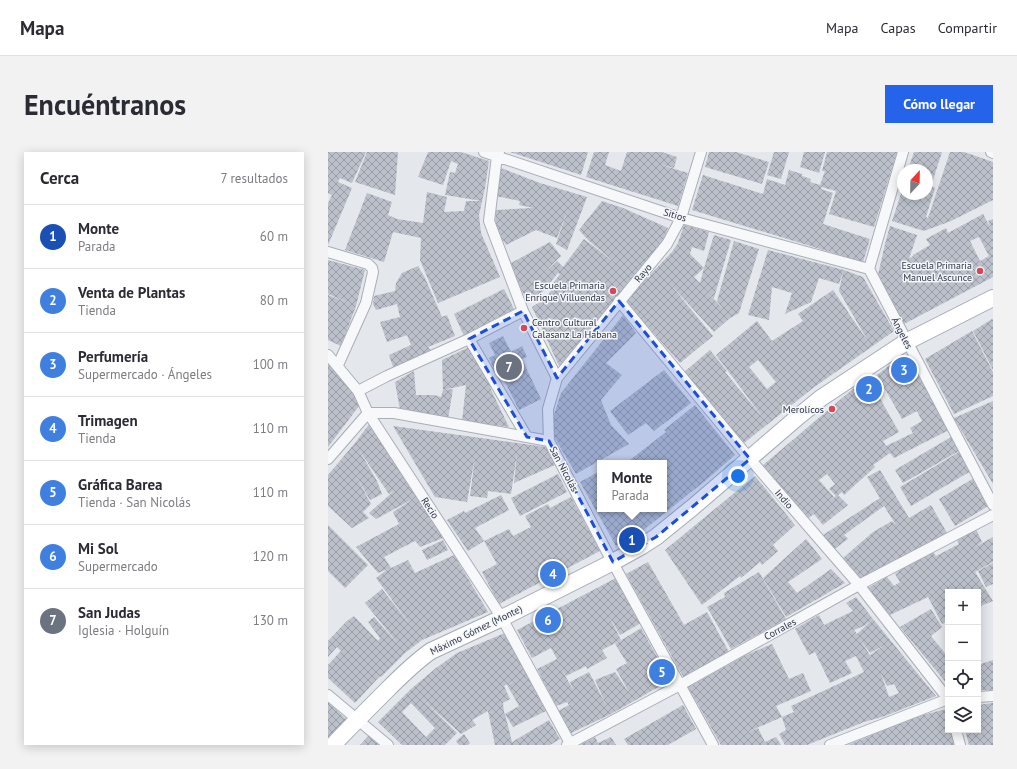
<!DOCTYPE html>
<html lang="es">
<head>
<meta charset="utf-8">
<style>
  :root { --surface:#fff; --page:#f2f2f3; --text:#2b2b33; --muted:#7c7c81; --line:#e1e1e2; --accent:#2563eb }
  body { margin:0; font-family:"PT Sans",sans-serif; background:var(--page); color:var(--text) }
  .controls { position:absolute; right:12px; bottom:12px; display:grid; overflow:hidden; border-radius:0px; box-shadow:0 2px 10px #0003 }
  .controls button { width:36px; height:36px; display:grid; place-items:center; padding:0; border:0; border-bottom:1px solid var(--line); background:var(--surface); color:var(--text); font:20px sans-serif }
  .compass { position:absolute; left:569px; top:12px; width:36px; height:36px; border-radius:50%; background:var(--surface); box-shadow:0 2px 10px #0003; rotate:22deg }
  .you { position:absolute; left:410px; top:324px; width:14px; height:14px; margin:-10px; border:3px solid #fff; border-radius:50%; background:#1a73e8; box-shadow:0 0 0 6px #1a73e833 }
  .badge { display:grid; place-items:center; width:26px; height:26px; border-radius:50%; background:var(--accent); color:#fff; font-size:13px; font-weight:700 }
  .pin { position:absolute; translate:-50% -50%; border:2px solid #fff; box-shadow:0 1px 4px #0006 }
  .popup { position:absolute; left:269px; top:308px; width:70px; height:52px; box-sizing:border-box; display:grid; place-content:center; border-radius:0px; background:var(--surface); filter:drop-shadow(0 1px 3px #0005); font-size:13px; white-space:nowrap; color:var(--muted) }
  .popup b { font-size:15px; color:var(--text) }
  .popup::after { content:''; position:absolute; left:50%; top:100%; margin-left:-8px; border:8px solid transparent; border-top-color:var(--surface) }
  .list { margin:0; padding:0; list-style:none }
  h2 { display:flex; justify-content:space-between; align-items:center; height:52px; margin:0; padding:0 16px; font-size:17px }
  h2 small { font-size:13px; font-weight:400; color:var(--muted) }
  .list li { display:grid; grid-template-columns:26px 1fr auto; gap:12px; align-items:center; box-sizing:border-box; height:64px; padding:0 16px; border-top:1px solid var(--line) }
  .list b { display:block; font-size:15px; white-space:nowrap }
  .list p { margin:0; font-size:13px; white-space:nowrap; color:var(--muted) }
  .list em { font-size:13px; font-style:normal; color:var(--muted) }
  .icon { flex:none; width:22px; height:22px; fill:none; stroke:currentColor; stroke-width:2; stroke-linecap:round; stroke-linejoin:round }
  .map { position:relative; flex:none; width:665px; height:593px; overflow:hidden; border-radius:0px }
  header { display:flex; align-items:center; gap:24px; box-sizing:border-box; height:56px; padding:0 20px; background:var(--surface); border-bottom:1px solid var(--line) }
  header strong { font-size:19px }
  nav { display:flex; gap:22px; margin-inline-start:auto; font-size:14px }
  .intro { display:flex; align-items:center; justify-content:space-between; box-sizing:border-box; height:96px; padding:0 24px }
  h1 { margin:0; font-size:28px }
  .button { padding:10px 18px; border-radius:0px; background:var(--accent); color:#fff; font-size:14px; font-weight:700 }
  main { display:flex; gap:24px; padding:0 24px }
  aside { flex:1; background:var(--surface); border-radius:0px; box-shadow:0 2px 10px #0003 }
  .map>svg:first-child { display:block }
</style>
</head>
<body>
<header>
<strong>Mapa</strong>
<nav><a>Mapa</a><a>Capas</a><a>Compartir</a></nav>
</header>
<div class="intro"><h1>Encuéntranos</h1><a class="button">Cómo llegar</a></div>
<main>
<aside>
<h2>Cerca<small>7 resultados</small></h2>
<ul class="list">
<li><span class="badge" style="background:#1a4fb4">1</span><div><b>Monte</b><p>Parada</p></div><em>60 m</em></li>
<li><span class="badge" style="background:#3f7fe0">2</span><div><b>Venta de Plantas</b><p>Tienda</p></div><em>80 m</em></li>
<li><span class="badge" style="background:#3f7fe0">3</span><div><b>Perfumería</b><p>Supermercado · Ángeles</p></div><em>100 m</em></li>
<li><span class="badge" style="background:#3f7fe0">4</span><div><b>Trimagen</b><p>Tienda</p></div><em>110 m</em></li>
<li><span class="badge" style="background:#3f7fe0">5</span><div><b>Gráfica Barea</b><p>Tienda · San Nicolás</p></div><em>110 m</em></li>
<li><span class="badge" style="background:#3f7fe0">6</span><div><b>Mi Sol</b><p>Supermercado</p></div><em>120 m</em></li>
<li><span class="badge" style="background:#6b7280">7</span><div><b>San Judas</b><p>Iglesia · Holguín</p></div><em>130 m</em></li>
</ul>
</aside>
<div class="map">
<svg width="665" height="593" viewBox="0 0 665 593">
  <defs>
    <pattern id="building-cross-hatch" width="8" height="8" patternUnits="userSpaceOnUse"><rect width="8" height="8" fill="#bbc0ca"/><path d="M0 0l8 8M0 8l8-8" fill="none" stroke="#989da6"/></pattern>
  </defs>
  <rect width="100%" height="100%" fill="#e4e7ec"/>
  <path fill="url(#building-cross-hatch)" fill-rule="evenodd" d="M0 0H38L24 31 12 26 10 30 24 36 0 93V51L4 43 0 41Z
    M39 0H70L67 43 27 30Z
    M100 0H133L161 9 157 36 151 63 153 81 172 125 110 151 92 108 93 86 65 80 56 110 17 98 39 41 64 50 60 63 69 67 95 71 99 40 119 45 116 60 136 59 138 49H154L117 43 122 20 127 21 130 12 123 9 115 33 90 25Z
    M182 0H260L253 23Z
    M266 0H281L277 13 293 19 299 0H334L349 5 346 16 330 12 360 21 350 54 258 25Z
    M381 0H408L441 10 434 32 377 15Z
    M446 0H461L453 27 439 23Z
    M476 0H497L491 21 472 15Z
    M499 0H569L546 75 501 62 508 39 493 35V37L505 41 495 72 542 87 535 110 364 58 375 23 435 42 439 27 457 33 461 18 474 22V24L483 27 482 30 492 33 497 19H494Z
    M586 0H614L603 34 607 36 598 65 600 66 622 0H636L665 10V48L623 69 596 79 564 69 575 36V42H599V18H580Z
    M173 16 212 31 259 45 239 98 228 92 240 57 229 86 208 78 178 93 167 75 168 58 205 56 191 53 192 49 168 44Z
    M274 49 295 56 340 76 335 88 329 97 306 125 271 171 232 216 204 155 217 147 225 136 223 134 232 122 230 121 210 145 200 150 192 135 183 111 222 90 233 104 213 123 229 109 235 115 256 87 289 112 261 89 251 78Z
    M655 62 663 77 660 69 665 67V125L576 172 550 123 557 92 562 74 589 83 581 107 585 104V103L602 93 598 87 618 76 620 81ZM651 85 661 104 652 109 642 89Z
    M356 73 381 80 376 99 364 95 362 102 376 116 386 83 403 88 386 146 376 136 396 158 389 149 406 89 431 97 411 161 402 166 386 180 342 132 385 184 352 211 297 149 344 100 350 91ZM376 116 372 131 366 125Z
    M440 98 516 118 535 125 566 179 485 236 416 291 355 221 382 198 399 219 397 220 436 267 388 203 429 169 444 189 475 169 470 162 505 138 541 191 511 139 515 120 511 132 491 126 483 150 457 162 464 141 444 135 441 168 420 163ZM430 208 448 230 439 237 421 215Z
    M0 108 37 118 28 154 13 194 0 188V143L21 151 0 142Z
    M90 114 97 126 114 165 119 163 127 184 100 195 104 200 65 215 61 203 83 193 79 183 85 181 59 190 52 170 72 165 69 152 48 158 45 152 46 144 67 139 68 131 74 121Z
    M176 137 187 159 136 184 126 162Z
    M295 163 308 181 278 211 294 223 273 248 283 273 301 292 248 322 225 283 226 263 233 241Z
    M664 167 665 168V218L645 179Z
    M644 179 665 220V244L626 262 597 207Z
    M175 184 183 200 194 194 199 205 194 207 213 247 191 258 173 222 169 223 161 206 167 203 161 191Z
    M141 195 159 224 164 240 181 275 134 269 138 233 115 238 125 237 120 267 87 260 72 258 67 230 86 219 88 243H106L113 245 115 238 114 208Z
    M579 203 621 278 566 306 559 297 562 301 545 313 547 315 516 343 514 340 510 343 520 353 495 373 486 362 479 367 434 314 526 236 541 227 571 280 555 289 558 294 585 281 582 276 594 269 589 259 574 267 549 223 563 212ZM499 322 507 332 501 337 508 344 499 351 506 345 491 328Z
    M0 211 13 225 31 249V254L0 295Z
    M336 218 363 251 326 279 318 271 300 283 282 259Z
    M665 249V332L626 266Z
    M367 253 407 303 377 329 313 380 288 394 252 330 272 319V357H336V311H298L338 280 336 278Z
    M42 271 115 386 92 395 87 389 56 405 63 416 80 408 87 421 126 403 160 460 94 488 77 501 53 525 52 524 27 551 0 526V513L13 499 9 495 0 505V489L18 470 26 464 50 489 52 486 40 470 46 465 71 493 37 451 54 437 84 475 48 426 60 417 50 421 28 395 71 372 65 360 87 346 48 367 41 361 67 338 61 342 31 298 49 329 54 342 42 348 26 320 43 352 35 360 41 366 24 376 0 354V323L27 291Z
    M65 274 219 295 227 313 186 331 189 301 183 342 160 339 159 346 142 344 147 305 139 350 107 345Z
    M623 285 631 299 575 331 567 318Z
    M631 300 643 319 583 354 572 335Z
    M552 318 581 366 603 353 619 381 564 412 532 427 515 406 545 380 564 369 568 373 556 354 516 383 520 387 505 398 495 383 552 346 539 325Z
    M230 322 239 340 192 364 183 346Z
    M427 324 467 373 445 393 450 399 434 413 432 410 413 426 412 424 374 453 337 398Z
    M646 326 662 353 627 374 611 347Z
    M173 343 181 358 147 376 156 389 181 377 185 384 203 375 197 364 220 352 222 356 243 345 272 399 171 452 154 420 169 412 156 389 140 399 119 368 136 359 137 361Z
    M0 373 40 413 17 436 0 419Z
    M648 377 654 390 647 395 665 385V410L647 420 665 449 650 455V440H630L612 409 630 440H620V469L614 472 600 445 562 463 538 437 559 425 566 434 572 430 567 422 582 411 605 400 608 404 631 392 629 388Z
    M478 387 494 407 460 430 469 441 503 417 517 431 458 465 435 426Z
    M115 388 120 398 99 408 94 398Z
    M320 410 356 473 379 460 401 500 356 526 298 422Z
    M665 411V432L658 435 650 419Z
    M431 420 458 467 403 497 379 455 397 445 396 441Z
    M288 426 313 471 292 483 281 464 293 488 274 498 279 506 259 517 258 514 238 524 233 516 239 527 246 539 242 530 261 520 279 555 267 528 287 520 302 542 288 517 299 511 287 492 313 476 333 512 341 529 283 562 243 581 230 559 241 553 239 550 228 554 209 517 229 507 223 496 204 506 189 478Z
    M528 445 545 467 536 474 526 478 529 482 545 467 608 544 554 565 536 570 479 593H457L451 582 458 578 454 565 466 560 463 554 536 520 528 504 517 509 524 521 502 531 487 500 481 503 467 477 491 463 496 473 525 459 518 451ZM531 486 542 501 557 493 542 503 548 513ZM553 522 559 534 566 532 571 541 561 545Z
    M603 457 614 475 603 484 620 505V533L572 475Z
    M177 481 218 559 185 575 177 562 191 554 179 533 190 527 176 534 182 547 175 551 176 560 177 562 184 590 221 568 232 587 222 593H167L160 559 144 568 148 573 133 582 93 546 129 581 117 593H74L50 570 83 537 108 516 129 501ZM83 551 107 576 98 585 74 560Z
    M444 492 461 527 475 521 483 539 448 554 454 565 415 582 430 576 437 590 448 585 453 593H393L360 535 418 503Z
    M650 504 653 512 665 508V538H650Z
    M0 550 19 568 0 587Z
    M665 551V593H641L637 578H650V553Z
    M355 553 368 577 340 593H300L296 587Z
    M618 557 620 564V578H624L628 593H583L582 587V593H520L578 569 595 563Z
    M42 582 54 593H32Z
    M136 582 142 591 140 593H131L128 589Z
    M267 585 270 591 283 585 288 593H252Z"/>
  <g fill="none" stroke-linecap="round" stroke-linejoin="round">
    <g stroke="#a9aeb7" stroke-width="12">
      <path id="street" d="M156 0 353 66 541 117
        M171 0 169 4 161 69 195 159 229 226 220 257 221 289 279 400 385 593
        M575 0 541 117 665 353
        M663 0 665 1
        M0 100 40 112 44 116 45 120 38 151 10 213
        M291 149 422 307 531 433 620 547
        M141 187 199 285
        M0 203 30 239 40 261 174 466 243 593
        M229 226 339 92 353 66 373 0
        M30 239 59 224 141 187 195 159
        M0 307 40 261H66L221 289
        M0 543 60 593
        M650 545 665 544
        M628 578 632 593
        M239 593 352 533 531 433 665 363
        M502 593 620 547"/>
    </g>
    <g stroke="#a3abb8" stroke-width="18">
      <path id="primary" d="M5 593C23 574 41 556 59 538 73 524 87 510 103 499L174 466 285 410 314 394 328 385 365 355 471 264 493 246 578 190 665 146"/>
    </g>
    <use href="#street" stroke="#f7f8fa" stroke-width="10"/>
    <use href="#primary" stroke="#fff" stroke-width="16"/>
  </g>
  <path fill="#1d4ed8" fill-opacity="0.2" stroke="#1d4ed8" stroke-width="3" stroke-dasharray="8 5" stroke-linejoin="round" d="M291 149 422 307 328 385 285 410 221 289 199 285 141 187 195 159 229 226Z"/>
  <g fill="#d1495b" stroke="#f4f6f9" stroke-width="1.5">
    <circle cx="652" cy="119" r="4"/>
    <circle cx="285" cy="139" r="4"/>
    <circle cx="196" cy="176" r="4"/>
    <circle cx="504" cy="257" r="4"/>
  </g>
  <g text-anchor="middle" dominant-baseline="central" stroke-width="3" stroke-linejoin="round" paint-order="stroke">
    <g font-size="10" fill="#2b3445" stroke="#f4f6f9">
      <text transform="translate(347 63) rotate(17)">Sitios</text>
      <text transform="translate(315 121) rotate(-50)">Rayo</text>
      <text transform="translate(574 181) rotate(63)">Ángeles</text>
      <text transform="translate(236 317) rotate(62)">San Nicolás</text>
      <text transform="translate(456 347) rotate(49)">Indio</text>
      <text transform="translate(102 356) rotate(57)">Recio</text>
      <text transform="translate(452 477) rotate(-29)">Corrales</text>
      <text transform="translate(148 478) rotate(-26)">Máximo Gómez (Monte)</text>
    </g>
    <g font-size="10" fill="#2b3445" stroke="#f4f6f9" text-anchor="end">
      <text x="644" y="113">Escuela Primaria<tspan x="644" dy="12">Manuel Ascunce</tspan></text>
      <text x="277" y="133">Escuela Primaria<tspan x="277" dy="12">Enrique Villuendas</tspan></text>
      <text x="204" y="170" text-anchor="start">Centro Cultural<tspan x="204" dy="12">Calasanz La Habana</tspan></text>
      <text x="496" y="257">Merolícos</text>
    </g>
  </g>
</svg>
<div class="controls">
<button>+</button>
<button>−</button>
<button><svg class="icon" aria-label="locate" viewBox="0 0 24 24"><circle cx="12" cy="12" r="6"/><path d="M12 2v4M12 18v4M2 12h4M18 12h4"/></svg></button>
<button><svg class="icon" aria-label="layers" viewBox="0 0 24 24"><path d="M12 4l9 5-9 5-9-5zM3 14l9 5 9-5"/></svg></button>
</div>
<svg class="compass" viewBox="-18 -18 36 36"><path d="M0-13l5 13h-10z" fill="#e53935"/><path d="M0 13l5-13h-10z" fill="#7c7c81"/></svg>
<div class="you"></div>
<div class="pin badge" style="left:304px;top:388px;background:#1a4fb4">1</div>
<div class="popup"><b>Monte</b>Parada</div>
<div class="pin badge" style="left:541px;top:237px;background:#3f7fe0">2</div>
<div class="pin badge" style="left:576px;top:218px;background:#3f7fe0">3</div>
<div class="pin badge" style="left:225px;top:422px;background:#3f7fe0">4</div>
<div class="pin badge" style="left:334px;top:520px;background:#3f7fe0">5</div>
<div class="pin badge" style="left:220px;top:468px;background:#3f7fe0">6</div>
<div class="pin badge" style="left:181px;top:215px;background:#6b7280">7</div>
</div>
</main>
</body>
</html>
